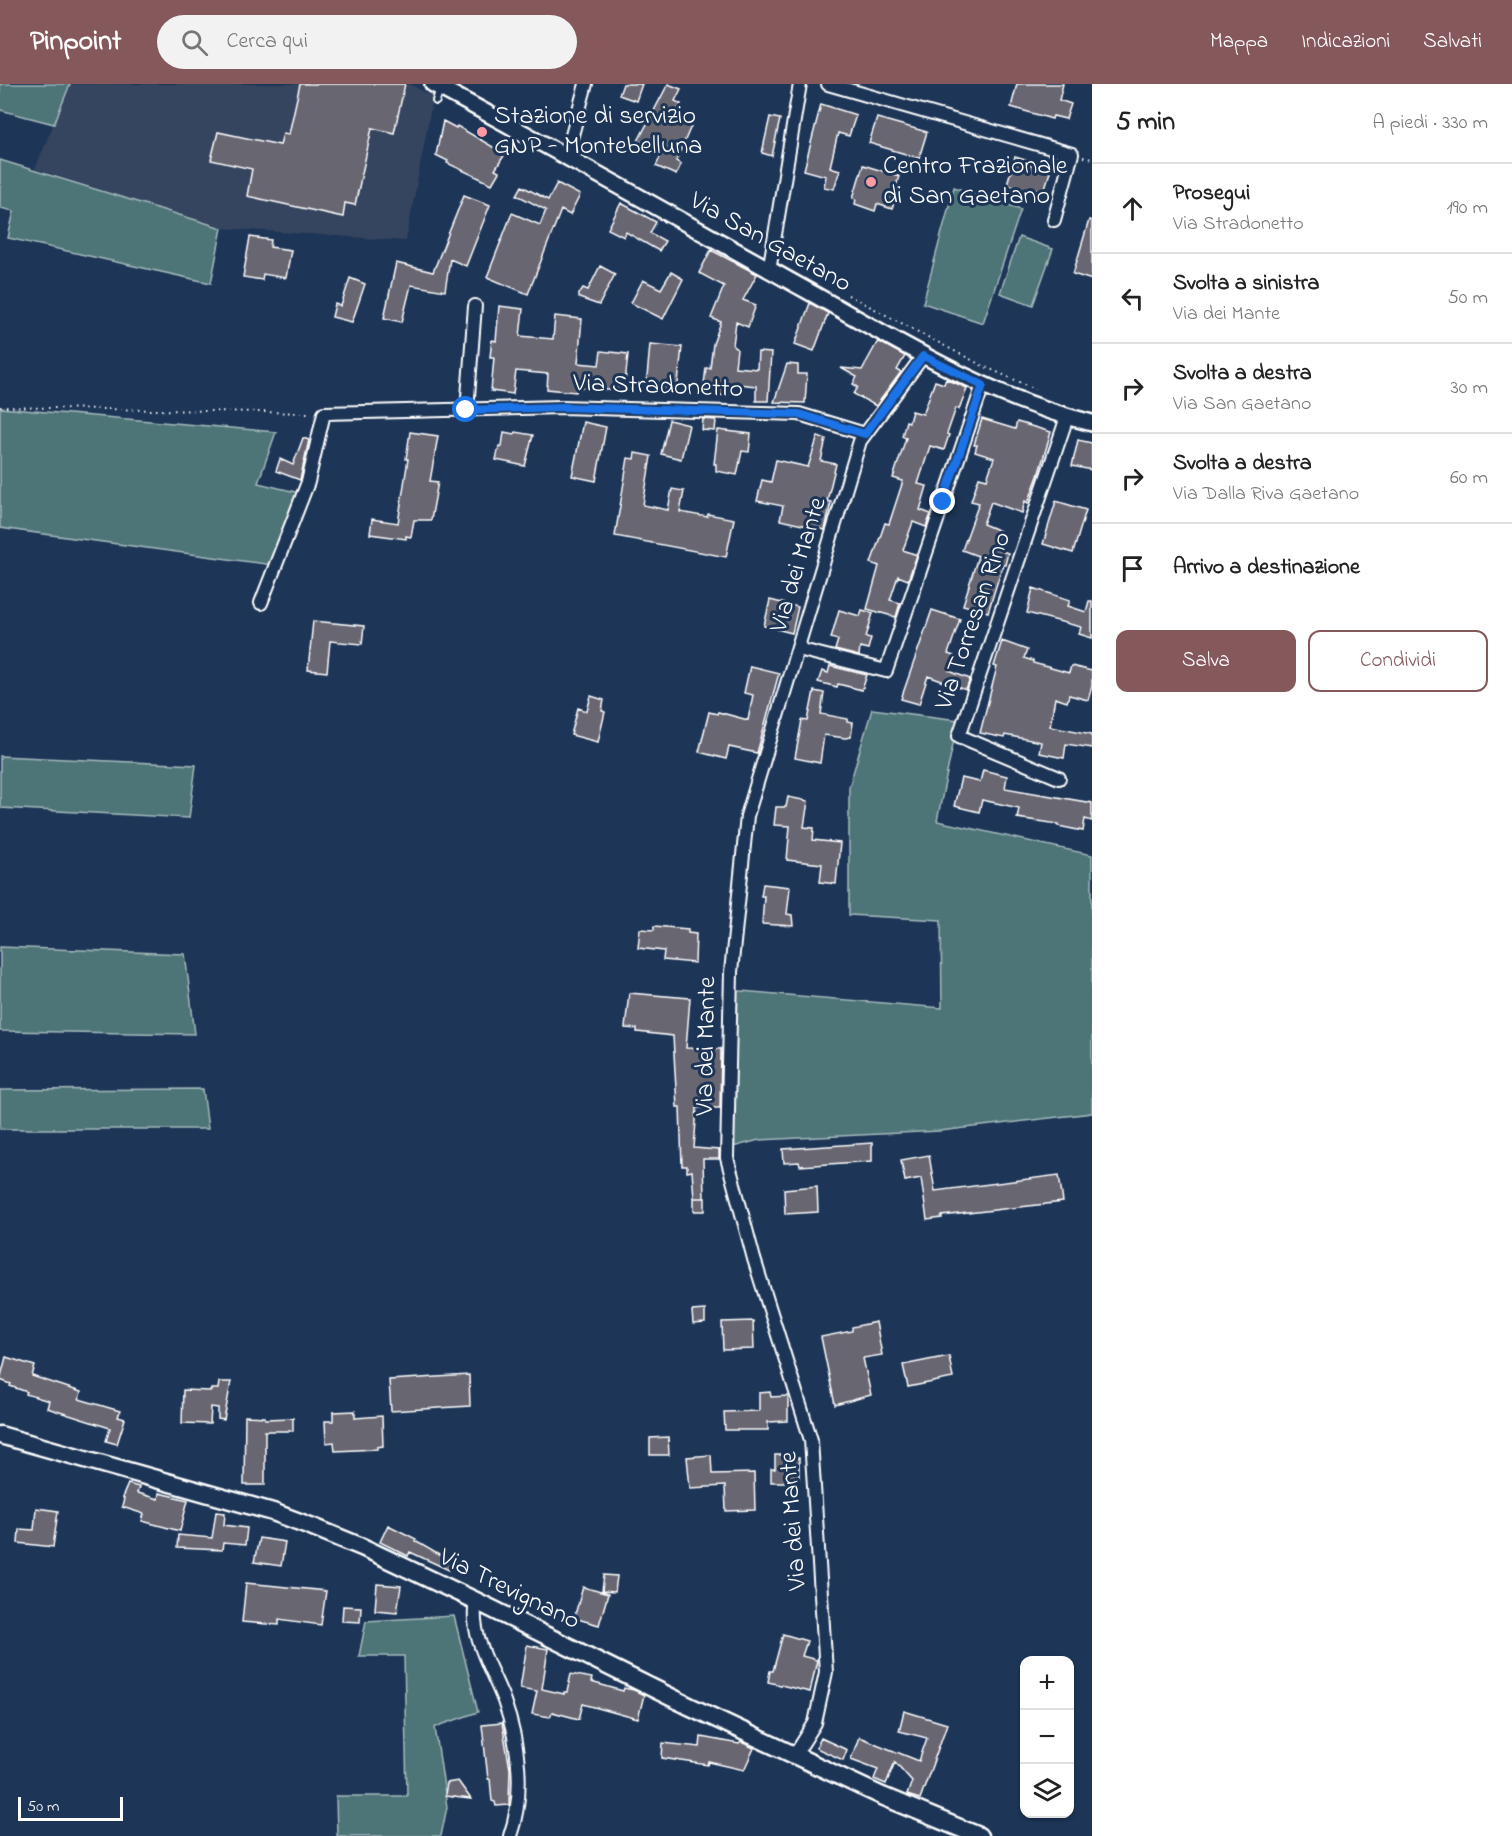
<!DOCTYPE html>
<html lang="it">
<head>
<meta charset="utf-8">
<style>
  :root { --surface:#fff; --page:#f2f2f2; --text:#222; --muted:#767676; --line:#e0e0e0; --accent:#85585c }
  body { margin:0; font-family:"Indie Flower",sans-serif; background:var(--page); color:var(--text) }
  .controls { position:absolute; right:18px; bottom:18px; display:grid; overflow:hidden; border-radius:12px; box-shadow:0 2px 4px #0004 }
  .controls button { width:54px; height:54px; display:grid; place-items:center; padding:0; border:0; border-bottom:2px solid var(--line); background:var(--surface); color:var(--text); font:30px sans-serif }
  .scale { position:absolute; left:18px; bottom:15px; width:105px; box-sizing:border-box; padding-left:6px; border:3px solid #fff; border-top:0; font-size:16px; line-height:21px; white-space:nowrap; color:#fff; -webkit-text-stroke:4px #1d3557; paint-order:stroke }
  .stop { position:absolute; width:18px; height:18px; margin:-14px; border:4px solid #1a73e8; border-radius:50%; background:#fff }
  .stop.end { background:#1a73e8; border-color:#fff; box-shadow:0 2px 6px #0008 }
  .list { margin:0; padding:0; list-style:none }
  h2 { display:flex; justify-content:space-between; align-items:center; height:78px; margin:0; padding:0 24px; font-size:26px }
  h2 small { font-size:20px; font-weight:400; color:var(--muted) }
  .list li { display:grid; grid-template-columns:39px 1fr auto; gap:18px; align-items:center; box-sizing:border-box; height:90px; padding:0 24px; border-top:2px solid var(--line) }
  .list b { display:block; font-size:22px; white-space:nowrap }
  .list p { margin:0; font-size:20px; white-space:nowrap; color:var(--muted) }
  .list em { font-size:20px; font-style:normal; color:var(--muted) }
  .actions { display:flex; gap:12px; padding:18px 24px }
  .actions a { flex:1; padding:14px 0; border:2px solid var(--accent); border-radius:12px; text-align:center; font-size:21px; color:var(--accent) }
  .actions .main { background:var(--accent); color:#fff }
  .icon { flex:none; width:33px; height:33px; fill:none; stroke:currentColor; stroke-width:2; stroke-linecap:round; stroke-linejoin:round }
  .map { position:relative; flex:none; width:1092px; height:1752px; overflow:hidden }
  header { display:flex; align-items:center; gap:36px; box-sizing:border-box; height:84px; padding:0 30px; background:var(--accent); color:#fff }
  header strong { font-size:28px }
  nav { display:flex; gap:33px; margin-inline-start:auto; font-size:21px }
  .search { width:420px; height:54px; background:var(--page); display:flex; align-items:center; gap:15px; box-sizing:border-box; padding:0 21px; border-radius:33px; color:var(--muted); font-size:22px }
  main { display:flex }
  aside { flex:1; background:var(--surface) }
  .map>svg:first-child { display:block }
</style>
</head>
<body>
<header>
<strong>Pinpoint</strong>
<div class="search"><svg class="icon" aria-label="search" viewBox="0 0 24 24"><circle cx="10" cy="10" r="6"/><path d="M15 15l6 6"/></svg>Cerca qui</div>
<nav><a>Mappa</a><a>Indicazioni</a><a>Salvati</a></nav>
</header>
<main>
<div class="map">
<svg width="1092" height="1752" viewBox="0 0 1092 1752">
  <rect width="100%" height="100%" fill="#1d3557"/>
  <filter id="ink" filterUnits="userSpaceOnUse"><feTurbulence type="fractalNoise" baseFrequency=".0167" numOctaves="2"/><feDisplacementMap in="SourceGraphic" scale="12" xChannelSelector="R" yChannelSelector="G"/><feConvolveMatrix kernelMatrix="1 2 1 2 8 2 1 2 1" color-interpolation-filters="sRGB"/></filter>
  <g filter="url(#ink)">
    <path fill="#34445f" d="M70 0H410L433 13 406 157 222 144 35 85Z"/>
    <path fill="#4e7478" stroke="#a6babc" stroke-width="1.5" d="M0 0H70L54 40 0 26Z
      M0 76 222 144 211 199 8 154 14 127 0 124Z
      M954 103 1021 125 983 239 923 219Z
      M1019 153 1053 165 1033 221 1000 209Z
      M0 324 276 348 258 399 300 409 273 481 0 444Z
      M872 625 958 636 937 737 1092 771V1029L940 1047 759 1056 729 1064V906L942 924 941 836 849 831V703Z
      M0 672 196 681 189 734 0 724Z
      M0 863 185 870 195 950 0 947Z
      M203 1005 208 1045H0V1006Z
      M454 1532 478 1628 435 1643 447 1723 441 1752H337L336 1712H407L404 1572H359L366 1537Z"/>
    <path fill="#686671" stroke="#fff" stroke-width="1.5" d="M300 0H405L394 49 372 44 355 121 345 119 343 133 247 112 252 85 211 76 218 48 280 61 283 49 289 50Z
      M623 0H642L636 17 619 11Z
      M668 0 681 5 675 17 681 20 674 32 692 40 676 77 681 80 676 91 656 82 661 71 651 66 653 62 638 57Z
      M1017 0H1063L1059 16 1071 20 1066 35 1053 32 1052 35 1011 23Z
      M821 20 856 31 849 52 838 49 830 83 840 86 834 105 824 103 826 92 804 86Z
      M770 33 780 35 772 72 762 69Z
      M877 34 927 48 919 74 869 59Z
      M443 37 456 44 457 42 505 70 495 86 499 88 492 100 447 79 448 77 436 71Z
      M1015 73 1032 78 1031 82 1050 88 1044 107 1029 103 1028 106 1007 100Z
      M863 81 899 92 896 103 899 104 892 125 877 120 875 127 855 120 856 115 853 114Z
      M557 99 580 111 570 131 561 126 528 210 487 193 512 129 540 141 546 126 517 111 522 102 548 116Z
      M464 111 490 121 466 182 450 175 445 207 411 201 402 238 384 234 396 179 433 188Z
      M621 119 656 138 650 149 665 157 659 167 626 148 624 153 608 145Z
      M1089 136 1092 137V196L1073 190Z
      M250 153 271 156 270 163 291 166 286 194 263 190 262 196 243 193Z
      M711 166 757 190 743 216 756 221 748 243 736 238 733 261 737 265 735 283 757 285 758 268 771 269 768 317H756V302L729 299 727 312 703 309 706 284H710L713 260 721 238 711 234 724 202 699 189Z
      M600 182 615 190 599 221 579 214V210L583 204 588 206Z
      M671 188 683 195 663 235 631 219 643 196 661 205Z
      M350 194 365 200 352 238 332 233 335 220 341 222Z
      M810 219 828 229 814 267 795 260Z
      M499 222 523 225 520 252 553 255 555 232 582 235 578 279 599 281 601 267 628 270 625 299 618 298V307L577 303 576 308 547 305 548 290 516 287 513 310 491 307 494 273H490L492 256 496 257Z
      M878 257 905 272 897 286 901 288 876 322 854 310 858 303 853 300 857 293 841 284 862 286Z
      M650 260 682 263 677 308 646 305Z
      M787 280 798 281V290H807L805 319 774 318Z
      M946 295 967 304 959 325 956 324 947 350 949 351 944 366 930 362 918 400 927 402 920 426 931 430 926 443 913 438 903 466 917 471 908 496 898 492 890 516 900 519 896 533 867 525 879 482 871 479 885 439 889 440 903 397 893 394 906 354 902 352 906 337 909 338 912 327 923 330 935 297 944 300Z
      M703 335 716 336 715 347 702 346Z
      M982 335 1015 345 1017 338 1051 348 1038 392 1028 419 1025 417 1022 429 991 418 983 440 1000 447 993 464 1008 469 1005 481 1003 480 988 528 963 521 978 472 962 466 979 419 971 417 979 393 987 395 994 374 975 368 977 361H974Z
      M669 336 689 341 681 375 661 370Z
      M583 338 606 343 596 397 572 392Z
      M718 346 751 350 749 368 742 367 737 391 716 387V380H714Z
      M410 348 438 352 430 397 438 398 431 436H414L411 453 406 452V455L370 450 372 435 398 439 408 375H406Z
      M504 348 514 350 515 348 533 351 525 382 496 376 499 362H502Z
      M818 352 826 355 821 377 836 380 827 417 831 418 825 446 780 436 783 422 757 417 762 396 771 398 776 376 808 383Z
      M303 354 309 356 300 396 276 387 280 375 293 381Z
      M1078 356 1092 359V386L1072 382Z
      M635 369 651 372 643 421 668 426 672 405 684 407 680 428 707 433 708 430 734 435 726 473 615 452 628 374 634 375Z
      M1056 417 1086 426 1073 469 1043 460Z
      M1033 504 1070 516 1068 522 1086 528 1089 517H1092V554L1079 550 1081 543 1027 529Z
      M770 516 798 523 792 549 764 542Z
      M839 526 860 532 862 526 873 529 866 553 871 554 868 565 860 563 859 572 835 566 838 556 831 554Z
      M932 526 960 535 948 570 954 572 949 587 970 595 966 606 928 592 919 620 901 615Z
      M313 537 364 542 362 560 330 557 327 588 308 586Z
      M1002 557 1027 566 1024 574 1033 577V579L1069 589 1071 582 1092 587V602L1088 616 1069 611 1067 618 1055 614 1050 642 1092 650V664L1066 660 1064 674 1039 669 1041 658 1005 651 1004 654 980 649 997 583 994 582Z
      M750 582 779 589 757 669 729 663 726 675 699 668 709 628 717 630 718 628 748 636 753 611 744 609Z
      M830 582 867 591 862 606 838 600 837 603 818 598 822 587 828 589Z
      M814 607 824 609 821 630 848 635V638L853 639 851 653 845 654 824 651 820 679 795 674 802 636 808 637Z
      M591 612 604 616 602 627 605 628 598 658 571 651 578 624 587 627Z
      M983 686 1007 692 1005 704 1092 719V737L1085 735 1083 747 1058 742 1059 740 1017 734 1019 724 982 716 979 728 954 722 961 694 980 698Z
      M788 713 808 717 804 743 814 744 813 756 840 759 836 800 820 798 822 780 787 776 790 742 774 741 776 723H786Z
      M763 800 790 803 787 830 792 831 793 842 762 840 764 812H761Z
      M654 842 688 845V849L696 850 695 879 663 876 664 867 638 864 640 845 654 846Z
      M629 909 690 914 686 964 721 965 720 1024H697L694 1064 719 1066V1075H703L704 1114H694L692 1087 687 1088V1082H682L680 1023H677L673 952 637 948V945L625 944Z
      M872 1059V1077L800 1082 799 1078 784 1079 783 1065Z
      M929 1071 935 1107 1059 1091 1063 1118 942 1132V1134L927 1136 921 1094 905 1097 901 1076Z
      M817 1102 818 1128 785 1130 784 1105Z
      M694 1114H705V1127H694Z
      M705 1226V1239L693 1240 692 1227Z
      M753 1237 754 1265 723 1266 722 1238Z
      M876 1238 882 1271 863 1274 871 1311 835 1321 821 1253 852 1247V1243Z
      M949 1272 953 1294 908 1303 903 1281Z
      M6 1273 35 1282 32 1292 81 1308 79 1315 120 1327 118 1333 125 1335 117 1360 106 1357 110 1344 47 1324 49 1317 26 1310 27 1308 10 1302 11 1300 0 1296Z
      M469 1291 470 1322 391 1327 389 1296Z
      M219 1298H231L224 1336 218 1335V1324L211 1323 210 1340 182 1339 183 1306 211 1307V1305H218Z
      M770 1308 771 1313 788 1312V1337L768 1338V1346H725L724 1328 759 1327V1309Z
      M355 1327V1334L382 1332 383 1362 377 1363V1365L335 1367 334 1358 326 1359 325 1337H333V1328Z
      M245 1332 265 1333V1335L293 1334V1347H265V1401H244Z
      M668 1353 669 1371H650V1354Z
      M711 1371 712 1390 754 1389 755 1426 726 1427 725 1402 690 1404 687 1373Z
      M775 1371H790V1374H799V1395H791V1398H771V1385H775Z
      M128 1400 139 1403 137 1409 158 1415 159 1409 188 1416 180 1447 142 1437 144 1430 122 1423 124 1415 122 1414Z
      M36 1424 58 1427 53 1463 18 1459 19 1445 34 1446Z
      M216 1428 225 1429 224 1441 247 1444 245 1461 223 1459 222 1466 177 1464 178 1451 212 1454Z
      M388 1441 416 1455 415 1457 453 1479 449 1486 410 1468 408 1472 380 1458Z
      M259 1454 285 1458 281 1482 254 1478Z
      M604 1491 617 1492 615 1508 602 1507Z
      M246 1499 326 1507 321 1541 279 1535V1541L242 1538Z
      M377 1500 401 1502 397 1528 375 1526Z
      M583 1503 608 1510 599 1541 574 1534Z
      M343 1522 361 1523 360 1538 342 1537Z
      M783 1550 807 1557 802 1572 817 1576 810 1608 768 1598 770 1587H773Z
      M527 1561 548 1565 542 1605 564 1610V1608H567L571 1590 592 1594 591 1598 623 1607 624 1604 634 1606 644 1611 638 1635 583 1620 579 1635 552 1628 550 1633 532 1630 537 1607 520 1604Z
      M904 1627 947 1640 920 1715 907 1711 912 1697 895 1678 886 1700 874 1695 878 1685 851 1675 859 1653 919 1677 927 1654 899 1647Z
      M502 1639 510 1685 509 1718V1721L496 1722 495 1718 492 1717 490 1695H488L482 1641Z
      M701 1653 739 1660 741 1658 754 1664 744 1686 709 1678 708 1681 662 1674 663 1659 700 1663Z
      M821 1654 847 1666 843 1676 816 1664Z
      M458 1697 463 1704 471 1715 445 1712 447 1699Z"/>
    <g fill="none" stroke-linecap="round" stroke-linejoin="round">
      <g stroke="#fff" stroke-width="10">
        <path id="service" d="M436 17 440 4"/>
      </g>
      <g stroke="#fff" stroke-width="16">
        <path id="minor" d="M828 0 1072 70 1054 136
          M566 73 586 0
          M769 187 800 0
          M467 326 475 222
          M261 519 308 398 324 329 562 323 799 330 865 350
          M798 565 886 587 983 301
          M1059 694 959 652 1067 333
          M476 1517C469 1552 492 1585 504 1617 519 1659 525 1709 510 1752
          M795 1671 815 1639 826 1588 811 1356 754 1175 727 1074 731 888 747 732 860 357 923 272"/>
      </g>
      <g stroke="#fff" stroke-width="20">
        <path id="tertiary" d="M433 0C558 67 682 137 806 206 898 257 988 314 1092 339"/>
      </g>
      <g stroke="#fff" stroke-width="21">
        <path id="secondary" d="M0 1351 273 1428 313 1443 362 1463 476 1517 689 1622 882 1712 979 1752"/>
      </g>
      <path stroke="#fff" stroke-width="2" stroke-dasharray="1.5 4.5" stroke-linecap="butt" d="M1083 73 1092 75
        M848 211 983 282 1036 305
        M0 323 312 329"/>
      <use href="#service" stroke="#1d3557" stroke-width="6"/>
      <use href="#minor" stroke="#1d3557" stroke-width="12"/>
      <use href="#tertiary" stroke="#1d3557" stroke-width="15"/>
      <use href="#secondary" stroke="#1d3557" stroke-width="16"/>
    </g>
  </g>
  <g fill="none" stroke-linecap="round" stroke-linejoin="round" filter="url(#ink)">
    <path stroke="#1a73e8" stroke-width="8" d="M466 326 562 323 799 330 865 350 923 272 983 301 943 418"/>
  </g>
  <g fill="#ff9aa2" stroke="#1d3557" stroke-width="2">
    <circle cx="482" cy="48" r="6"/>
    <circle cx="871" cy="98" r="6"/>
  </g>
  <g text-anchor="middle" dominant-baseline="central" stroke-width="6" stroke-linejoin="round" paint-order="stroke">
    <g font-size="26" fill="#fff" stroke="#1d3557" text-anchor="start">
      <text x="494" y="33">Stazione di servizio<tspan x="494" dy="30">GNP - Montebelluna</tspan></text>
      <text x="883" y="83">Centro Frazionale<tspan x="883" dy="30">di San Gaetano</tspan></text>
    </g>
    <g font-size="26" fill="#fff" stroke="#1d3557">
      <text transform="translate(770 159) rotate(29)">Via San Gaetano</text>
      <text transform="translate(658 303) rotate(2)">Via Stradonetto</text>
      <text transform="translate(799 481) rotate(-73)">Via dei Mante</text>
      <text transform="translate(974 537) rotate(-71)">Via Torresan Rino</text>
      <text transform="translate(707 962) rotate(-89)">Via dei Mante</text>
      <text transform="translate(794 1437) rotate(-94)">Via dei Mante</text>
      <text transform="translate(509 1506) rotate(26)">Via Trevignano</text>
    </g>
  </g>
</svg>
<div class="controls">
<button>+</button>
<button>−</button>
<button><svg class="icon" aria-label="layers" viewBox="0 0 24 24"><path d="M12 4l9 5-9 5-9-5zM3 14l9 5 9-5"/></svg></button>
</div>
<div class="scale">50 m</div>
<div class="stop" style="left:466px;top:326px"></div>
<div class="stop end" style="left:943px;top:418px"></div>
</div>
<aside>
<h2>5 min<small>A piedi · 330 m</small></h2>
<ul class="list">
<li><svg class="icon" aria-label="ahead" viewBox="0 0 24 24"><path d="M12 20V5M6 11l6-6 6 6"/></svg><div><b>Prosegui</b><p>Via Stradonetto</p></div><em>190 m</em></li>
<li><svg class="icon" aria-label="left" viewBox="0 0 24 24"><path d="M17 20v-9H6M10 6l-5 5 5 5"/></svg><div><b>Svolta a sinistra</b><p>Via dei Mante</p></div><em>50 m</em></li>
<li><svg class="icon" aria-label="right" viewBox="0 0 24 24"><path d="M7 20v-9h11M14 6l5 5-5 5"/></svg><div><b>Svolta a destra</b><p>Via San Gaetano</p></div><em>30 m</em></li>
<li><svg class="icon" aria-label="right" viewBox="0 0 24 24"><path d="M7 20v-9h11M14 6l5 5-5 5"/></svg><div><b>Svolta a destra</b><p>Via Dalla Riva Gaetano</p></div><em>60 m</em></li>
<li><svg class="icon" aria-label="arrive" viewBox="0 0 24 24"><path d="M6 21V4h12l-3 4 3 4H6"/></svg><div><b>Arrivo a destinazione</b></div></li>
</ul>
<div class="actions"><a class="main">Salva</a><a>Condividi</a></div>
</aside>
</main>
</body>
</html>
